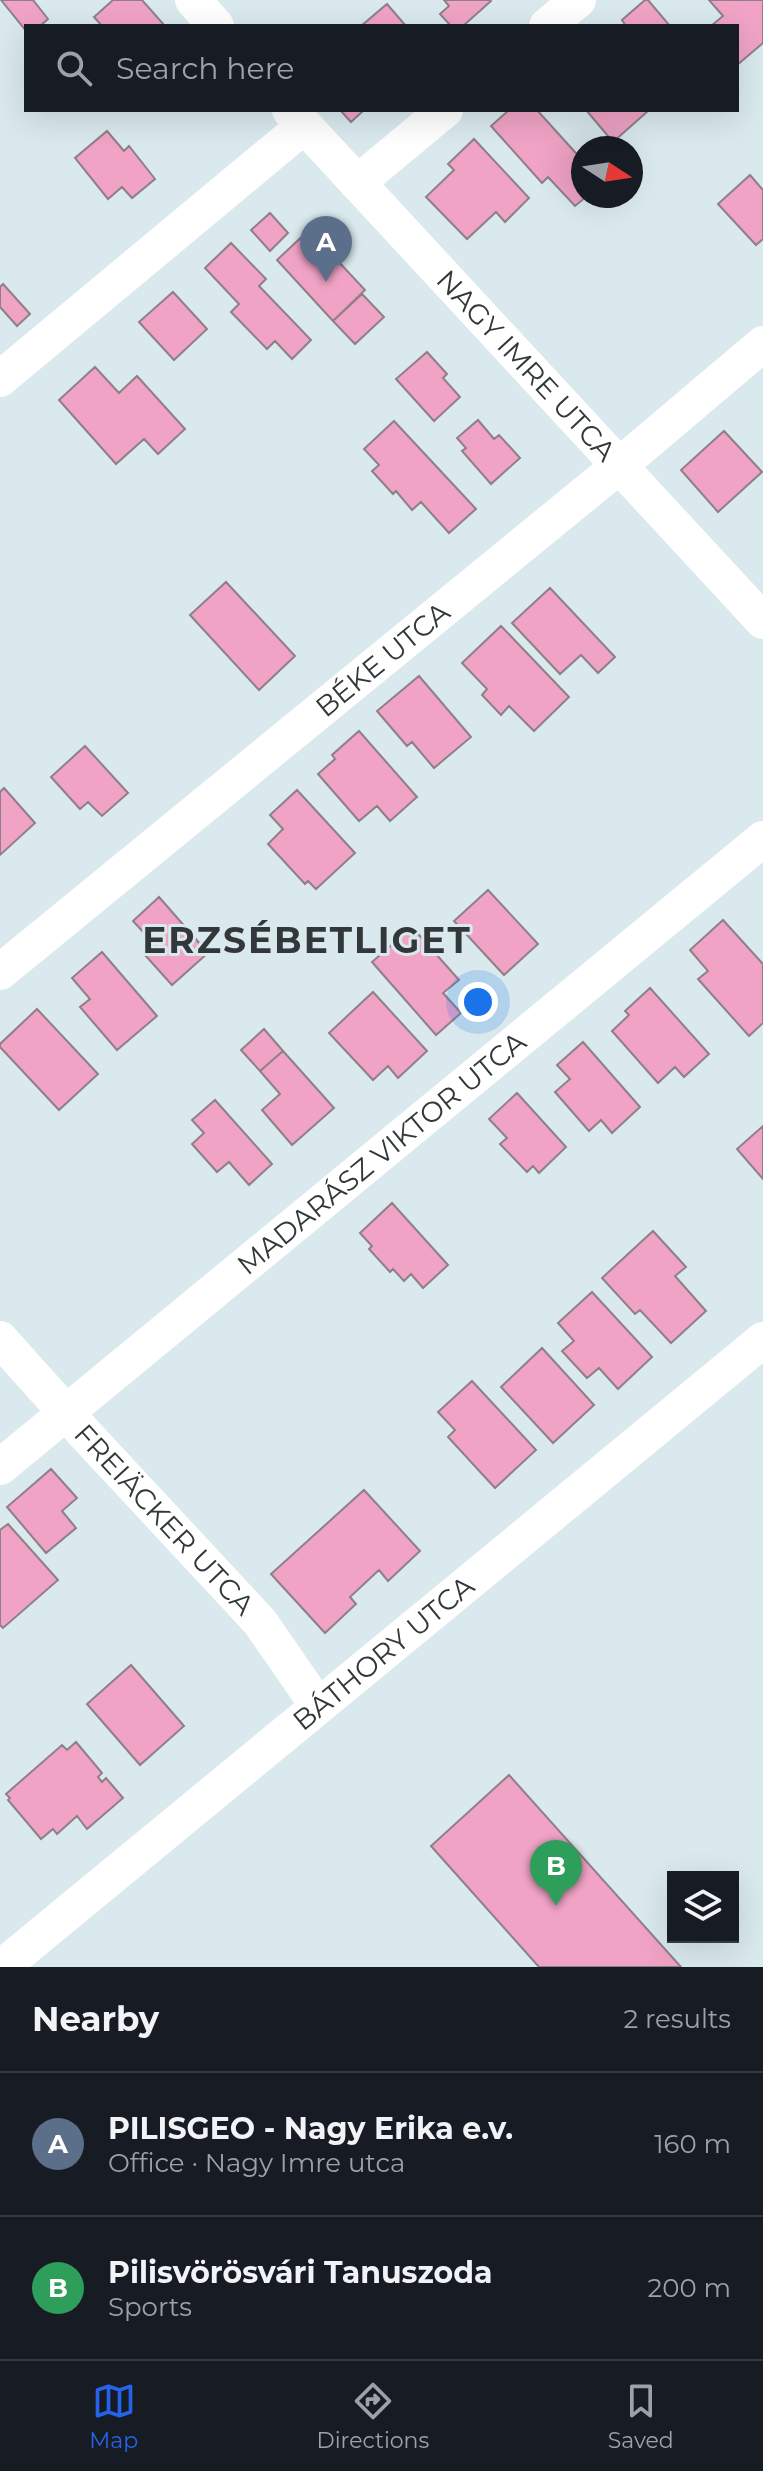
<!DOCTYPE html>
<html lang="en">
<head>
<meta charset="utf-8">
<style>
  :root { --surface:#171b24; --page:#20242c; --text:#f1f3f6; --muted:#9ea1a6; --line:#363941; --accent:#2563eb }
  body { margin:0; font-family:Montserrat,sans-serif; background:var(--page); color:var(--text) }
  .controls { position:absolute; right:24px; bottom:24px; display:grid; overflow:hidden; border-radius:0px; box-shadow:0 8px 32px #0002 }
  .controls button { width:72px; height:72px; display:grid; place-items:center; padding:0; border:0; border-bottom:2px solid var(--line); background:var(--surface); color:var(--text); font:40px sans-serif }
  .compass { position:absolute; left:571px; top:136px; width:72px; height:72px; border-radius:50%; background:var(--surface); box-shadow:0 8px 32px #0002; rotate:102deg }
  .you { position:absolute; left:478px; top:1002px; width:28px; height:28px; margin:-20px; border:6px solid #fff; border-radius:50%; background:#1a73e8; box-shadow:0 0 0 12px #1a73e833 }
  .badge { display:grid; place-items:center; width:52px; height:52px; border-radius:50%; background:var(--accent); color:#fff; font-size:26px; font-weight:700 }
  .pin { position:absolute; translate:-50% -66px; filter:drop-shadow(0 2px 4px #0008) }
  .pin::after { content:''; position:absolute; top:42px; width:28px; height:24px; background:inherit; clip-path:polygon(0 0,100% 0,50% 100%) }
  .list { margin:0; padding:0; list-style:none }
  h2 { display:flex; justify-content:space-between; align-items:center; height:104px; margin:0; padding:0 32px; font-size:34px }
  h2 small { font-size:26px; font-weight:400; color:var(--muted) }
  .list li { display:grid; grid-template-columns:52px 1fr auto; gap:24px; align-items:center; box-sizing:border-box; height:144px; padding:0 32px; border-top:2px solid var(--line) }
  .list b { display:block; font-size:30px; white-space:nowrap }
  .list p { margin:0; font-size:26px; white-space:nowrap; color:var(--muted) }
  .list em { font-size:26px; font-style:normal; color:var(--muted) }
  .icon { flex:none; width:44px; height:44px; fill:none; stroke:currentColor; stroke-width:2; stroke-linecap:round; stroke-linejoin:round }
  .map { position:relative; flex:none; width:763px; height:1967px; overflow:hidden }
  .search { position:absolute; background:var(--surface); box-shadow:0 8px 32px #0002; left:24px; right:24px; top:24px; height:88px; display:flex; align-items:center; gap:20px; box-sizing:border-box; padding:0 28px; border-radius:0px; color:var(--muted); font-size:30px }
  .sheet { height:392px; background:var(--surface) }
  nav { display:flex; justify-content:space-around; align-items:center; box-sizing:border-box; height:112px; border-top:2px solid var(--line); background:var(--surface); font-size:22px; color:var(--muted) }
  nav a { display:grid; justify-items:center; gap:4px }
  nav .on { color:var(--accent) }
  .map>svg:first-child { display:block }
</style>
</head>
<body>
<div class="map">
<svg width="763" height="1967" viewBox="0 0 763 1967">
  <rect width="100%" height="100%" fill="#d9e9ed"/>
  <path fill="#f0a3c5" stroke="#8e8086" stroke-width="2" d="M1 0H33L48 19 40 26H26V31Z
    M113 0H142L165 26H102L94 17Z
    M444 0H490L491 1 463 26H451L440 14 449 6Z
    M645 0H648L670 26H626L622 20Z
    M709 0H763V43L737 65V26H711L723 16Z
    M387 4 406 26H361Z
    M340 110H364L351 122Z
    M509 110H537L583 161V196H587L575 206 548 177 542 183 491 126Z
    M586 110H647L648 111 613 142Z
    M107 131 124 151 129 146 155 179 132 198 122 187 108 199 75 158Z
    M474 139 529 198 505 222 496 212 467 239 426 197 454 170 448 164Z
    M750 175 763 190V239L756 245 718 204Z
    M270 213 288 233 270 251 251 230Z
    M309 230 365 290 333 321 277 260Z
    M231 243 266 279 259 286 311 340 292 359 275 341 267 349 231 312 239 304 205 268Z
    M3 284 30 314 17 326 0 307V287Z
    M173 292 207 329 174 360 139 322Z
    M362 294 384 317 355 344 333 321Z
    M427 352 447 374 443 378 460 397 434 421 396 379Z
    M95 367 119 393 137 376 185 429 158 454 144 439 116 464 59 400Z
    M478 420 494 439 499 435 520 458 491 484 462 451 466 448 457 438Z
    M394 421 476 509 449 533 421 502 412 510 396 491 393 494 372 471 379 465 364 449Z
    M724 431 762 472 718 512 681 470Z
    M226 582 295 656 259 690 190 615Z
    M550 588 615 657 598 673 581 655 560 674 512 623Z
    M501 626 569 697 534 731 509 706 501 715 482 695 487 689 462 663Z
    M419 676 471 737 434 768 412 742 407 746 377 711Z
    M359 731 417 797 390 821 377 806 359 821 318 774 335 759 332 755Z
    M85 746 128 793 102 816 88 802 80 809 51 777Z
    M4 788 35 823 0 855V792Z
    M297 790 355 853 316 889 308 881 305 884 268 844 283 829 270 815Z
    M488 890 538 944 504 975 454 921Z
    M159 897 208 953 172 985 145 955 156 946 133 921Z
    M723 920 763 964V1023L749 1036 698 979 708 971 690 950Z
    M412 927 459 980 443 993 461 1013 436 1035 372 962Z
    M102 952 157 1016 117 1050 80 1007 90 999 72 978Z
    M650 988 709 1054 684 1077 675 1067 658 1083 612 1031 629 1015 625 1011Z
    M373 992 427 1051 398 1078 388 1066 373 1080 329 1033Z
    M37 1009 98 1074 59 1110 0 1047V1044Z
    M264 1029 283 1051 260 1071 241 1050Z
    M583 1042 640 1107 612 1133 601 1120 589 1131 555 1092 570 1079 557 1065Z
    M283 1051 334 1108 292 1145 262 1110 280 1094 260 1071Z
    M517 1093 566 1147 539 1173 533 1166 527 1172 500 1144 507 1138 489 1119Z
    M215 1100 272 1164 249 1185 229 1162 217 1172 192 1144 204 1133 192 1120Z
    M763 1126V1179L737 1149Z
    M392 1203 448 1265 423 1288 411 1274 404 1281 393 1269 390 1272 369 1249 372 1246 360 1233Z
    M653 1231 686 1267 675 1276 706 1311 671 1343 640 1310 635 1314 602 1278Z
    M592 1292 652 1357 618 1389 599 1368 587 1378 562 1351 574 1341 558 1323Z
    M542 1348 594 1405 553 1443 501 1387Z
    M472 1381 536 1450 495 1488 448 1437 455 1430 438 1412Z
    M51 1469 77 1498 62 1511 76 1528 46 1553 7 1507Z
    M364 1490 420 1551 388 1581 379 1570 350 1597 356 1604 325 1633 271 1574Z
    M8 1524 58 1580 3 1628 0 1625V1530Z
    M131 1665 184 1726 140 1765 87 1704Z
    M76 1742 102 1773 98 1777 102 1782 106 1778 123 1798 87 1829 77 1816 57 1834 53 1829 41 1839 8 1800 10 1798 6 1794 62 1745 67 1750Z
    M509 1775 681 1967H539L431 1846Z"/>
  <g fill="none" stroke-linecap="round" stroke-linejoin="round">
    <g stroke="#fff" stroke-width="36">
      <path d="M193 0 216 26"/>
      <path d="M547 26 578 0"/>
      <path id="s1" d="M290 110 763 621"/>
      <path d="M357 183 445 110"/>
      <path d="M0 379 304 126"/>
      <path id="s2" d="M0 972 620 465 763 344"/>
      <path id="s3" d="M0 1339 86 1435 260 1622 318 1706"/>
      <path id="s4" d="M0 1467 763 839"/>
      <path id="s5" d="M2 1967 763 1340"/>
    </g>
  </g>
  <g text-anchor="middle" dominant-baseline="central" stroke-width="6" stroke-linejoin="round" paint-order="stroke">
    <g font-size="28" fill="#32383a" stroke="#d9e9ed">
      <text stroke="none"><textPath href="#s1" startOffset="348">NAGY IMRE UTCA</textPath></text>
      <text stroke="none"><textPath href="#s2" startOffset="494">BÉKE UTCA</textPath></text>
      <text stroke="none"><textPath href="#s4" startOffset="494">MADARÁSZ VIKTOR UTCA</textPath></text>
      <text stroke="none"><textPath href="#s3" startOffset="244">FREIÄCKER UTCA</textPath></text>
      <text stroke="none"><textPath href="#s5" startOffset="494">BÁTHORY UTCA</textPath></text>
    </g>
    <g font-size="36" font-weight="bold" letter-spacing="2" fill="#32383a" stroke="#d9e9ed">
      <text x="307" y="940">ERZSÉBETLIGET</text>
    </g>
  </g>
</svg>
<div class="controls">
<button><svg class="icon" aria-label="layers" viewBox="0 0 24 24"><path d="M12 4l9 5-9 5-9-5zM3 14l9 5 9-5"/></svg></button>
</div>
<svg class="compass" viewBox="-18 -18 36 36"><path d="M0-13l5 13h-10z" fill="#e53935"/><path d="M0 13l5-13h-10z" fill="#9ea1a6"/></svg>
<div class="you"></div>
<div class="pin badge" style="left:326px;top:282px;background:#5c6f8a">A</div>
<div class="pin badge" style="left:556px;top:1906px;background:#2e9e5b">B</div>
<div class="search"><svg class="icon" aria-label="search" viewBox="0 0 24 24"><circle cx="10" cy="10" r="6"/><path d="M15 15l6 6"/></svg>Search here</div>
</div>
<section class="sheet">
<h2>Nearby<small>2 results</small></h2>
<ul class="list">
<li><span class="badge" style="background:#5c6f8a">A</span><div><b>PILISGEO - Nagy Erika e.v.</b><p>Office · Nagy Imre utca</p></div><em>160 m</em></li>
<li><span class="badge" style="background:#2e9e5b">B</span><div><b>Pilisvörösvári Tanuszoda</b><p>Sports</p></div><em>200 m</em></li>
</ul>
</section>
<nav>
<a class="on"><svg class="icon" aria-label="map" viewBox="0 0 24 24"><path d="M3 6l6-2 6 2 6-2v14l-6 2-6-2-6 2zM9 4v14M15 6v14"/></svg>Map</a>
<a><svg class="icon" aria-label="directions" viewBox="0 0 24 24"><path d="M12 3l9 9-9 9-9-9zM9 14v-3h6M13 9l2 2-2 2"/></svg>Directions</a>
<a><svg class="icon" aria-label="saved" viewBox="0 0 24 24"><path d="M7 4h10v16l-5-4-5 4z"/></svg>Saved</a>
</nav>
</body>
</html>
